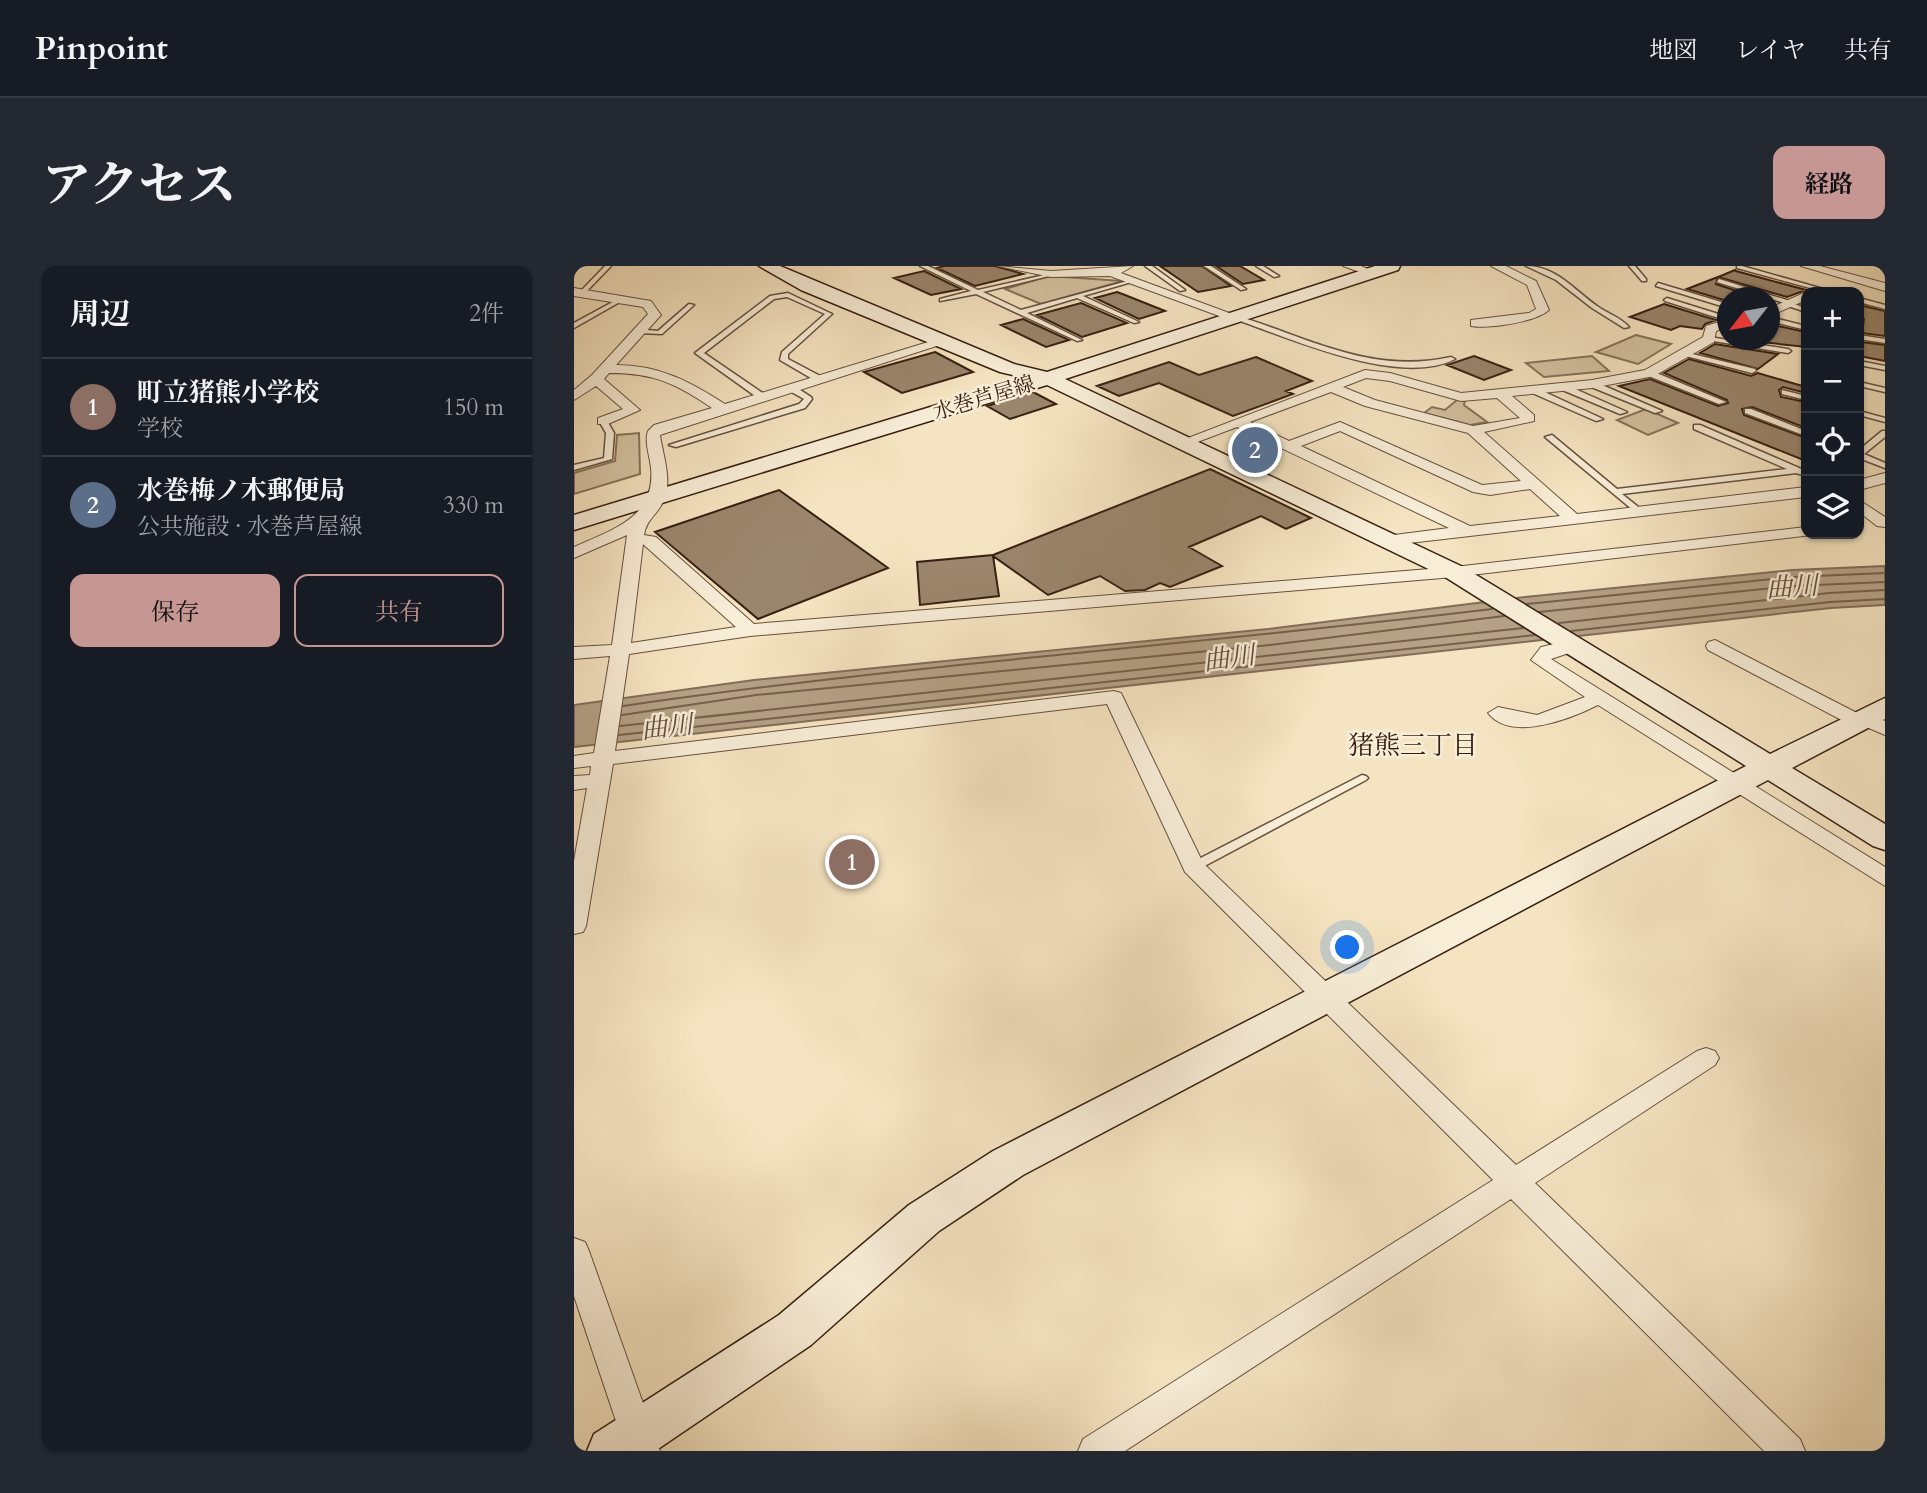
<!DOCTYPE html>
<html lang="ja">
<head>
<meta charset="utf-8">
<style>
  :root { --surface:#171b24; --page:#242831; --text:#f1f3f6; --muted:#9ea1a6; --line:#363941; --accent:#c59692 }
  body { margin:0; font-family:Cardo,"Noto Serif JP",serif; background:var(--page); color:var(--text) }
  .controls { position:absolute; right:21px; top:21px; display:grid; overflow:hidden; border-radius:14px; box-shadow:0 2px 5px #0004 }
  .controls button { width:63px; height:63px; display:grid; place-items:center; padding:0; border:0; border-bottom:2px solid var(--line); background:var(--surface); color:var(--text); font:35px sans-serif }
  .compass { position:absolute; left:1143px; top:21px; width:63px; height:63px; border-radius:50%; background:var(--surface); box-shadow:0 2px 5px #0004; rotate:239deg }
  .you { position:absolute; left:774px; top:682px; width:24px; height:24px; margin:-18px; border:5px solid #fff; border-radius:50%; background:#1a73e8; box-shadow:0 0 0 10px #1a73e833 }
  .badge { display:grid; place-items:center; width:46px; height:46px; border-radius:50%; background:var(--accent); color:#fff; font-size:23px; font-weight:700 }
  .pin { position:absolute; translate:-50% -50%; border:4px solid #fff; box-shadow:0 2px 7px #0006 }
  .list { margin:0; padding:0; list-style:none }
  h2 { display:flex; justify-content:space-between; align-items:center; height:91px; margin:0; padding:0 28px; font-size:30px }
  h2 small { font-size:23px; font-weight:400; color:var(--muted) }
  .list li { display:grid; grid-template-columns:46px 1fr auto; gap:21px; align-items:center; box-sizing:border-box; height:98px; padding:0 28px; border-top:2px solid var(--line) }
  .list b { display:block; font-size:26px; white-space:nowrap }
  .list p { margin:0; font-size:23px; white-space:nowrap; color:var(--muted) }
  .list em { font-size:23px; font-style:normal; color:var(--muted) }
  .actions { display:flex; gap:14px; padding:21px 28px }
  .actions a { flex:1; padding:16px 0; border:2px solid var(--accent); border-radius:14px; text-align:center; font-size:24px; color:var(--accent) }
  .actions .main { background:var(--accent); color:#111 }
  .icon { flex:none; width:38px; height:38px; fill:none; stroke:currentColor; stroke-width:2; stroke-linecap:round; stroke-linejoin:round }
  .map { position:relative; flex:none; width:1311px; height:1185px; overflow:hidden; border-radius:14px }
  header { display:flex; align-items:center; gap:42px; box-sizing:border-box; height:98px; padding:0 35px; background:var(--surface); border-bottom:2px solid var(--line) }
  header strong { font-size:33px }
  nav { display:flex; gap:38px; margin-inline-start:auto; font-size:24px }
  .intro { display:flex; align-items:center; justify-content:space-between; box-sizing:border-box; height:168px; padding:0 42px }
  h1 { margin:0; font-size:49px }
  .button { padding:18px 32px; border-radius:14px; background:var(--accent); color:#111; font-size:24px; font-weight:700 }
  main { display:flex; gap:42px; padding:0 42px }
  aside { flex:1; background:var(--surface); border-radius:14px; box-shadow:0 2px 5px #0004 }
  .map>svg:first-child { display:block }
</style>
</head>
<body>
<header>
<strong>Pinpoint</strong>
<nav><a>地図</a><a>レイヤ</a><a>共有</a></nav>
</header>
<div class="intro"><h1>アクセス</h1><a class="button">経路</a></div>
<main>
<aside>
<h2>周辺<small>2件</small></h2>
<ul class="list">
<li><span class="badge" style="background:#8d6e63">1</span><div><b>町立猪熊小学校</b><p>学校</p></div><em>150 m</em></li>
<li><span class="badge" style="background:#5c6f8a">2</span><div><b>水巻梅ノ木郵便局</b><p>公共施設 · 水巻芦屋線</p></div><em>330 m</em></li>
</ul>
<div class="actions"><a class="main">保存</a><a>共有</a></div>
</aside>
<div class="map">
<svg width="1311" height="1185" viewBox="0 0 1311 1185">
  <rect width="100%" height="100%" fill="#f5e4c1"/>
  <filter id="stains"><feTurbulence type="fractalNoise" baseFrequency=".00286" numOctaves="4"/><feColorMatrix values="0 0 0 0 .2 0 0 0 0 .09 0 0 0 0 .02 0 0 0 .5 -.17"/></filter>
  <radialGradient id="worn" r=".72"><stop offset=".6" stop-color="#630" stop-opacity="0"/><stop offset="1" stop-color="#630" stop-opacity=".3"/></radialGradient>
  <path fill="#d5c3a3" stroke="#86725a" stroke-width="2" d="M475 10 549 15 467 38 431 23Z
    M1062 69 1097 78 1064 98 1022 86Z
    M1018 90 1035 105 970 111 952 97Z
    M883 134H891L890 139 913 156 896 159 850 147 858 141 871 144Z
    M1072 143 1104 157 1074 169 1043 154Z
    M65 167 66 208 0 228V207L41 195 43 169Z"/>
  <path fill="#b4a186" stroke="#826d58" stroke-width="2" d="M1311 300V339L1257 342 0 481V439L180 414 694 363 951 331 1218 304Z"/>
  <g fill="none" stroke-linecap="round" stroke-linejoin="round">
    <path stroke="#76604c" stroke-width="2" d="M953 338 1219 311 1311 307
      M965 346 1219 320 1311 316
      M985 357 1255 327 1311 324
      M997 365 1256 336 1311 333
      M49 440C337 398 629 378 918 343
      M48 449 182 429 696 379 930 350
      M46 460 949 362
      M45 469 961 369"/>
  </g>
  <path fill="#9a866d" stroke="#372012" stroke-width="2" d="M370 0H421L449 8 401 20 363 2Z
    M586 0H628L657 20 624 26Z
    M642 0H666L690 14 669 18Z
    M1161 4 1162 5 1232 24 1213 31 1144 11Z
    M350 5 387 23 357 29 320 12Z
    M1144 11 1142 18 1184 32H1153V35L1113 23Z
    M543 26 551 29 591 45 565 53 521 32Z
    M507 37 553 57 508 71 463 49Z
    M1090 38 1142 54 1131 58 1128 63 1106 60 1097 64 1056 51Z
    M1285 39 1311 45V70L1288 67 1290 53 1285 51Z
    M449 53 495 74 472 81 427 59Z
    M1195 58 1232 66V81L1169 74H1195Z
    M1287 76 1311 79V95L1285 90Z
    M1141 78 1204 88 1184 103 1126 87Z
    M361 86 399 106 328 127 290 106Z
    M900 90 937 104 910 114 873 99Z
    M682 91 738 115 712 125 719 128 659 150 585 117 545 130 523 120 595 96 625 109Z
    M1115 93 1177 110 1184 107 1232 121V127L1209 121 1205 124 1207 131 1232 136V162L1178 141 1168 143 1170 149 1232 172V195L1045 120 1076 113 1144 140 1154 137 1153 134 1090 107Z
    M459 126 482 138 436 153 413 140Z
    M636 203 737 252 712 263 687 250 615 281 648 300 596 321 586 317 571 324 551 325 526 310 474 329 419 290 425 330 346 339 343 296 419 289Z
    M205 224 314 302 184 353 81 266Z"/>
  <g fill="none" stroke-linecap="round" stroke-linejoin="round">
    <g stroke="#66513e" stroke-width="3">
      <path id="lane" d="M31 0H37L10 28H6V26Z
        M346 0H354L404 24 479 7V9L409 26 447 44 561 13V15L509 30 565 56 560 57 503 32 453 47 508 74 503 75 402 28 366 35V33L397 25Z
        M571 0H578L611 24 606 25Z
        M630 0H637L672 23 667 24Z
        M682 0H689L705 10 700 11Z
        M952 0C982 0 1000 24 1023 40 1034 48 1046 51 1055 61L1050 62 1018 42 982 14Z
        M1055 0H1061L1072 13V15H1068Z
        M1163 0H1168L1260 26H1251L1163 2Z
        M1145 13 1219 36 1220 38 1232 42V46L1211 39 1210 37 1143 16Z
        M1084 17 1154 38V42L1082 20Z
        M214 27 258 48 214 88V93L248 111V115H242L206 94 208 86 251 48 213 31 200 33 130 87 190 128V132H184L121 87 196 30Z
        M46 32 51 33 0 62V57Z
        M1093 32 1154 51V55L1091 35 1090 34Z
        M1285 32 1311 39V43L1285 36Z
        M115 38 120 39 88 68 63 67 60 65 63 63 84 65Z
        M660 49C734 71 797 109 877 91L881 93C825 122 713 71 658 52V50Z
        M1196 51 1232 60V64L1196 55Z
        M1285 69 1311 73V77L1285 73Z
        M1135 71 1214 83 1217 85 1214 87 1133 74 1132 73Z
        M1110 86 1181 103 1182 105 1178 107 1108 89V87Z
        M1285 95 1311 100V104L1285 99Z
        M1072 105H1078L1152 136 1145 138 1072 109Z
        M1015 116H1021L1088 145 1081 147 1015 120Z
        M1285 116 1311 122V126L1285 120Z
        M986 119H992L1053 146 1046 148 986 123Z
        M214 120H220L237 131 238 133 231 142 102 181 95 179 225 138 230 133 214 124Z
        M956 122H962L1029 153 1022 155 956 126Z
        M1208 124 1232 130V134L1208 128Z
        M1171 143H1177L1232 165V170L1171 147Z
        M1285 145 1311 152V156L1285 149Z
        M26 153H32L40 167 38 193 0 204V199L30 192 32 167 25 155Z
        M1120 159H1126L1232 205V210L1222 207 1048 228 1068 244 1069 246 1065 249 971 171 978 169 1043 223 1213 203 1120 163Z
        M1308 165H1311V171L1290 188 1311 197V202L1285 192V184Z
        M788 509 792 510 794 512 792 514 623 604H615L613 601 615 598Z"/>
    </g>
    <g stroke="#66513e" stroke-width="2">
      <path id="street" d="M424 0 477 5 559 0 547 7 666 51 656 54 536 10 477 11Z
        M769 0H787L803 7 797 10Z
        M917 0H932L962 15 975 44C962 56 915 63 897 60V54L955 47 962 43 953 19Z
        M1227 0H1246L1311 17V25Z
        M0 22 77 35 87 49 42 99C85 99 115 115 151 138L364 73 375 76 86 169C89 190 99 215 89 236 83 249 72 254 70 269L82 271 180 358 880 301 1232 261V268L1238 269 880 311 176 370 55 388 41 485 540 425 547 427 629 597 942 899 1123 785 1132 782 1141 785 1145 792 1141 799 961 917 1226 1173 1231 1185H1190L937 933 551 1185H504L509 1173 919 914 611 606 533 438 39 498 12 660 9 666 0 668V595L13 522 0 524V510L16 509 17 500 0 502V490L20 487 36 390 0 393V381L38 379 53 269 0 292V281C37 264 82 252 77 202 76 191 70 175 74 165L80 159 138 142C101 117 80 107 35 107L30 113 66 144 34 158H24V152L49 143 22 120 0 134V124L18 109 74 48 69 41 0 30ZM69 278 70 279 162 361 57 377Z
        M1232 26V34L1196 50V42Z
        M1154 53V61L1142 65 1140 76 1080 110 1018 122 938 130 960 149V155L910 166 1003 248 1232 221V231L818 279 812 278V270L875 262 663 161 613 180H603L601 177 791 104 816 107 887 127 1018 114 1071 104 1129 71 1132 60ZM792 112 816 115 887 135 923 132 946 152 899 160 801 134 769 121ZM757 126 791 140 894 167 947 215 908 219 766 156 715 175 676 156ZM766 165 899 226 916 229 956 223 986 250 896 260 727 180Z
        M1311 207V217L1285 224V214Z
        M1285 234 1311 251V261L1303 260 1285 246Z
        M997 374 1004 376 1006 380 1004 384 977 393 1311 601V620L1024 439C998 452 937 477 914 447L924 441 963 449 1011 431 957 394 967 381Z
        M1141 374 1285 448H1298L1311 455V469L1290 460 1277 459 1134 384 1132 380 1134 376Z
        M0 972 11 976 15 985 86 1185H52L0 1030Z"/>
    </g>
    <g stroke="#372012" stroke-width="3">
      <path id="secondary" d="M185 0H206L440 98 473 106 801 0H826L824 4 491 113 889 301 1196 488 1311 432V453L1218 502 1311 558V584L1299 580 1194 514 449 909 365 965 237 1079 81 1185H13L20 1168 205 1049 335 939 419 885 1172 500 871 311 473 119 0 264V249L452 112 426 106 227 24Z"/>
    </g>
    <use href="#lane" fill="#f8edd7" fill-rule="evenodd"/>
    <use href="#street" fill="#f8edd7" fill-rule="evenodd"/>
    <use href="#secondary" fill="#f8edd7" fill-rule="evenodd"/>
  </g>
  <g text-anchor="middle" dominant-baseline="central" stroke-width="5" stroke-linejoin="round" paint-order="stroke">
    <g font-size="21" fill="#372012" stroke="#f8edd7">
      <text transform="translate(410 132) rotate(-17)">水巻芦屋線</text>
    </g>
    <g font-size="26" font-style="italic" fill="#634d3b" stroke="#f8edd7">
      <text transform="translate(1218 321) rotate(-4)">曲川</text>
      <text transform="translate(655 392) rotate(-8)">曲川</text>
      <text transform="translate(93 461) rotate(-7)">曲川</text>
    </g>
    <g font-size="26" fill="#372012" stroke="#f8edd7">
      <text x="839" y="479">猪熊三丁目</text>
    </g>
  </g>
  <rect width="100%" height="100%" filter="url(#stains)"/>
  <rect width="100%" height="100%" fill="url(#worn)"/>
</svg>
<div class="controls">
<button>+</button>
<button>−</button>
<button><svg class="icon" aria-label="locate" viewBox="0 0 24 24"><circle cx="12" cy="12" r="6"/><path d="M12 2v4M12 18v4M2 12h4M18 12h4"/></svg></button>
<button><svg class="icon" aria-label="layers" viewBox="0 0 24 24"><path d="M12 4l9 5-9 5-9-5zM3 14l9 5 9-5"/></svg></button>
</div>
<svg class="compass" viewBox="-18 -18 36 36"><path d="M0-13l5 13h-10z" fill="#e53935"/><path d="M0 13l5-13h-10z" fill="#9ea1a6"/></svg>
<div class="you"></div>
<div class="pin badge" style="left:278px;top:596px;background:#8d6e63">1</div>
<div class="pin badge" style="left:681px;top:184px;background:#5c6f8a">2</div>
</div>
</main>
</body>
</html>
